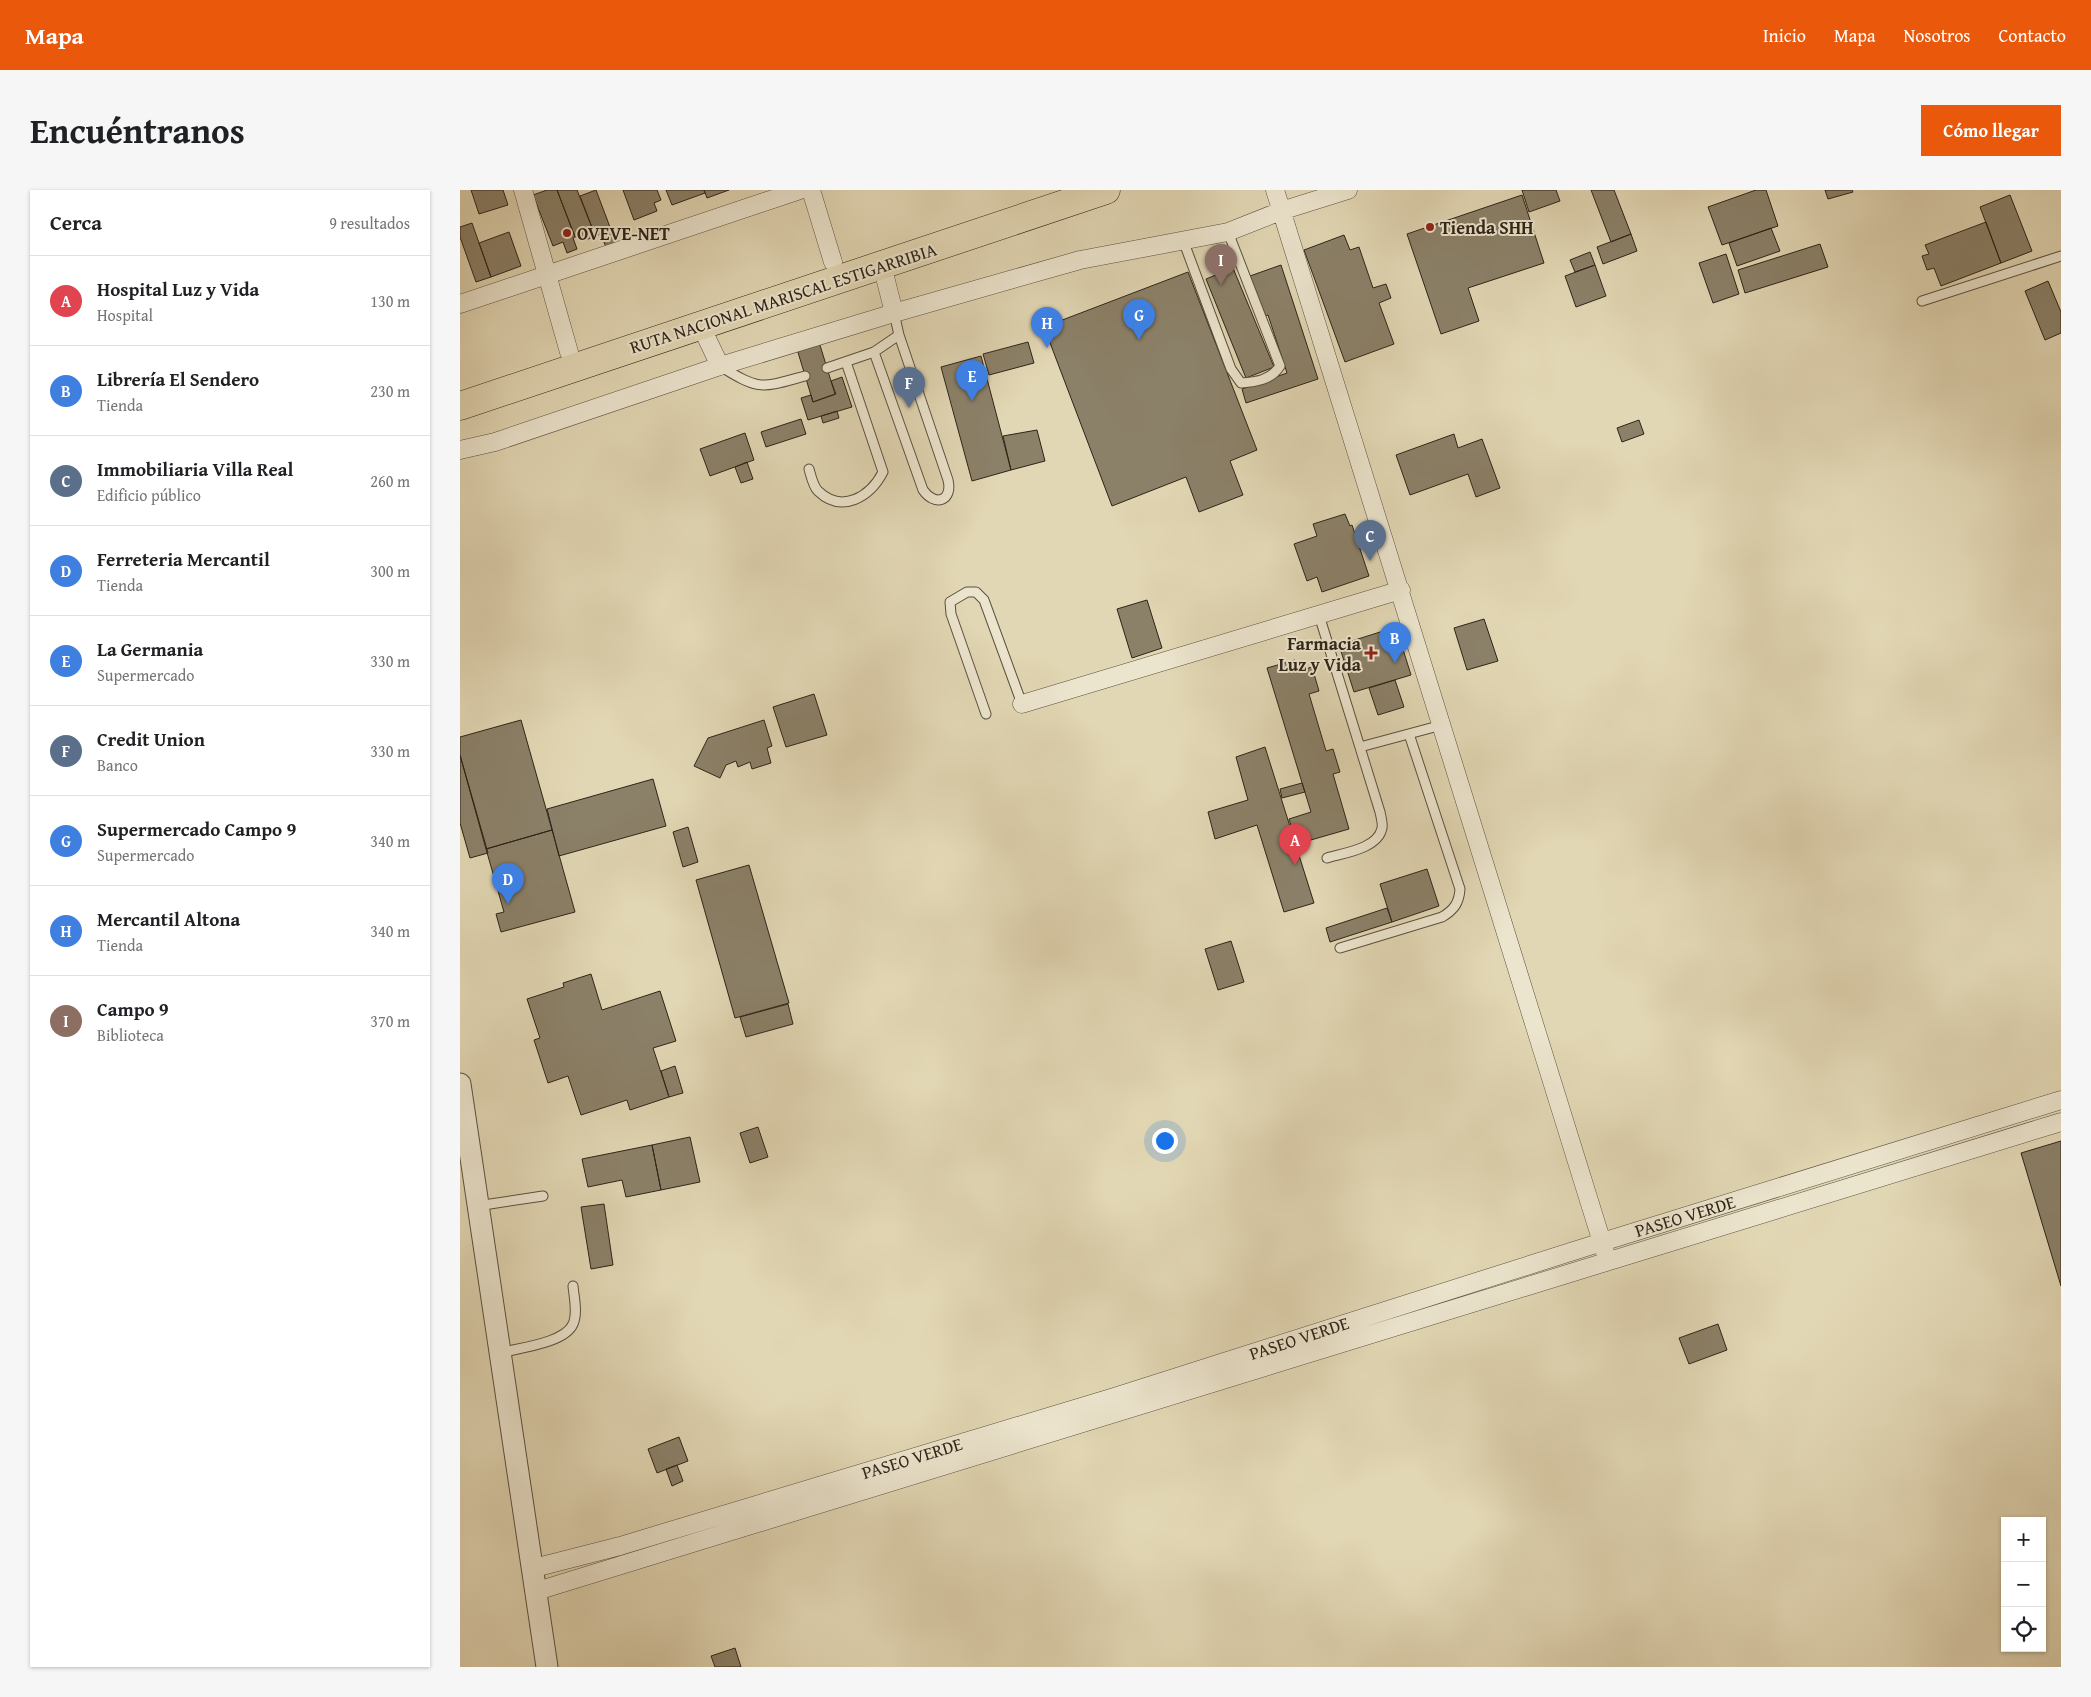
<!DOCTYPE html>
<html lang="es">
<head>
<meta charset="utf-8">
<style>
  :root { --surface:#fff; --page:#f6f6f6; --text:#202124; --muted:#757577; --line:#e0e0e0; --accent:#ea580c }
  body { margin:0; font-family:"Gentium Book Plus",serif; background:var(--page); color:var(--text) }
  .controls { position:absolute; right:15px; bottom:15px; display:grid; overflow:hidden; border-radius:0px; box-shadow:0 1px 4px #0004 }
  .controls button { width:45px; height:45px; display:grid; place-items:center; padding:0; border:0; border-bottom:1px solid var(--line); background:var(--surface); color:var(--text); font:25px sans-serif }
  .you { position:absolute; left:704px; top:950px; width:18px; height:18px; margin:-12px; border:4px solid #fff; border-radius:50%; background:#1a73e8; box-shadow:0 0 0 8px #1a73e833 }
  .badge { display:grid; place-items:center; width:32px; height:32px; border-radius:50%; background:var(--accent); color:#fff; font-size:16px; font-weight:700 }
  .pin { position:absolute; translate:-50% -41px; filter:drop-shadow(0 1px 2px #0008) }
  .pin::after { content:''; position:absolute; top:26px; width:18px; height:15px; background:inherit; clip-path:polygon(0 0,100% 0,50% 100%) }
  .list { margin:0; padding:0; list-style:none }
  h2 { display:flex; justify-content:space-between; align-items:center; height:65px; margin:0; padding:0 20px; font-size:21px }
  h2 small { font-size:16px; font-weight:400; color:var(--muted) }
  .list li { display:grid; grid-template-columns:32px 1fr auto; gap:15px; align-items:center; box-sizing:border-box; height:90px; padding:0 20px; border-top:1px solid var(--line) }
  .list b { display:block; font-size:19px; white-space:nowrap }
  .list p { margin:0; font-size:16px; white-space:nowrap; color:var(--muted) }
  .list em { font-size:16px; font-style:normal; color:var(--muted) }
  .icon { flex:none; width:28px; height:28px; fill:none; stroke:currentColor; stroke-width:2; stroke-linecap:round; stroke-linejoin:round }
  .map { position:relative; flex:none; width:1601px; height:1477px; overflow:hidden; border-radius:0px }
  header { display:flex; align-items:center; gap:30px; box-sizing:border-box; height:70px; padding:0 25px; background:var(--accent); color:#fff }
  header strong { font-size:24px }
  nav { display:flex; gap:28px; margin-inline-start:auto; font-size:18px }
  .intro { display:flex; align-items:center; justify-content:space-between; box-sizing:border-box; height:120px; padding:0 30px }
  h1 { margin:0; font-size:35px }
  .button { padding:12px 22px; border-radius:0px; background:var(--accent); color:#fff; font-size:18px; font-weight:700 }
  main { display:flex; gap:30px; padding:0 30px }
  aside { flex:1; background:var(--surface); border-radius:0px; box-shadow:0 1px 4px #0004 }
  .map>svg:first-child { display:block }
</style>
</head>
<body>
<header>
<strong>Mapa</strong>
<nav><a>Inicio</a><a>Mapa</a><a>Nosotros</a><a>Contacto</a></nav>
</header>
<div class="intro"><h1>Encuéntranos</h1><a class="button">Cómo llegar</a></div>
<main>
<aside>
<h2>Cerca<small>9 resultados</small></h2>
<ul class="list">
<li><span class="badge" style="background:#e0444e">A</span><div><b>Hospital Luz y Vida</b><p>Hospital</p></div><em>130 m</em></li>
<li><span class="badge" style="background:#3f7fe0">B</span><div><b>Librería El Sendero</b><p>Tienda</p></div><em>230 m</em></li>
<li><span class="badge" style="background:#5c6f8a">C</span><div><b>Immobiliaria Villa Real</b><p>Edificio público</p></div><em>260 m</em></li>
<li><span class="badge" style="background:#3f7fe0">D</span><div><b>Ferreteria Mercantil</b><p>Tienda</p></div><em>300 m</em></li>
<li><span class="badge" style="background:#3f7fe0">E</span><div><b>La Germania</b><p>Supermercado</p></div><em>330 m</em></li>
<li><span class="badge" style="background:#5c6f8a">F</span><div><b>Credit Union</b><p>Banco</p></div><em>330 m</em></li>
<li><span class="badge" style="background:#3f7fe0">G</span><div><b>Supermercado Campo 9</b><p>Supermercado</p></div><em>340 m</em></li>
<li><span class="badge" style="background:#3f7fe0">H</span><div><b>Mercantil Altona</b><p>Tienda</p></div><em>340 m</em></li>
<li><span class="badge" style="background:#8d6e63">I</span><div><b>Campo 9</b><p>Biblioteca</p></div><em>370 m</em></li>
</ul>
</aside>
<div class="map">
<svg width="1601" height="1477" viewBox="0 0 1601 1477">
  <rect width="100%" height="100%" fill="#e2d7b4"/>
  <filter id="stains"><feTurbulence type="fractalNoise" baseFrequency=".004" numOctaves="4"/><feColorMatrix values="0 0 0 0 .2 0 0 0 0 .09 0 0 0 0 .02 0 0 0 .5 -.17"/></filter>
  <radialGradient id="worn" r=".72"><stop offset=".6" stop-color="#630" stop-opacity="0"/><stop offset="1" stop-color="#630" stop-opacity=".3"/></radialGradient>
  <path fill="#8b8169" stroke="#2d2418" d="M11 0H43L48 15 19 24Z
    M87 0H97L115 47 113 48 117 59 107 63 103 52 93 56 73 5Z
    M97 0H117L133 40 138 38 141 44 123 51 121 45 115 47Z
    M136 0 156 53 146 57 138 38 133 40 120 6Z
    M163 0H197L201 10 194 13 197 21 174 30Z
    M206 0H244L245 3 212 15Z
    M244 0H269L247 8Z
    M1062 0H1096L1100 11 1069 22Z
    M1131 0H1154L1171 44 1151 52Z
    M1296 0H1306L1318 36 1262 55 1248 17Z
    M1365 0H1392L1393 2 1368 9Z
    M1062 5 1084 73 1008 98 1019 131 981 144 947 44Z
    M1550 5 1572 61 1541 73 1520 17Z
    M1526 32 1541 73 1481 96 1474 78 1467 80 1462 66 1469 64 1465 55Z
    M12 33 31 87 16 92 0 47V37Z
    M1311 38 1320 61 1277 76 1269 53Z
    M49 42 61 76 31 87 19 53Z
    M1171 44 1177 61 1143 74 1137 57Z
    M884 45 890 60 899 57 913 98 926 94 931 108 919 113 934 154 885 172 844 60Z
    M1360 54 1368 77 1285 103 1278 80Z
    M1130 62 1135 75 1115 82 1110 70Z
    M1266 64 1279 104 1253 113 1239 73Z
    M821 75 858 189 786 213 782 199 827 183 808 125 803 127 790 86Z
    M1135 75 1146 106 1116 117 1105 86Z
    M773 78 814 177 786 188 746 89Z
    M728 82 797 260 770 271 783 305 739 322 726 287 652 316 584 137Z
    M1588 91 1601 122V143L1585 150 1565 101Z
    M359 152 375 204 353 212 337 159Z
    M568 152 574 173 529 185 523 164Z
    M521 166 551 280 512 291 481 177Z
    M382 187 392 217 348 230 341 208 351 205 353 212 376 204 371 191Z
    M377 221 379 228 363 233 361 226Z
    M341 229 346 244 306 257 301 242Z
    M1179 230 1184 244 1162 252 1157 238Z
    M577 240 585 271 551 280 543 246Z
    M285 243 294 270 250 286 240 259Z
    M994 244 998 258 1022 249 1040 298 1016 307 1008 284 950 305 936 265Z
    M287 272 293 289 281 293 275 277Z
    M885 324 890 336 892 335 909 386 862 402 857 387 847 391 834 354 857 346 853 334Z
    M687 410 702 458 672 468 657 419Z
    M1024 429 1038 471 1007 480 994 438Z
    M936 437 951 485 894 502 879 455Z
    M835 470 839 481 852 477 859 501 849 504 866 561 873 559 880 582 873 584 889 639 837 654 829 629 851 622 807 478Z
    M935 490 944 517 918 525 909 498Z
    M354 504 367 545 326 557 313 517Z
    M61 530 92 640 26 659 0 565V547Z
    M304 530 312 556 307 558 311 573 292 579 290 572 278 577 276 571 266 575 260 588 234 576 248 548Z
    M805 557 854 713 824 722 797 635 755 649 748 622 788 610 776 567Z
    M0 565 28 663 10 668 0 633Z
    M193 589 206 636 99 666 87 619Z
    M842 593 845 602 822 608 820 599Z
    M228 637 238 672 223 677 213 642Z
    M92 640 115 722 41 742 36 724 44 722 26 659Z
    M289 675 329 813 275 828 236 690Z
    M967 679 979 716 932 732 920 694Z
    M927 718 932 732 870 752 866 738Z
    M771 751 784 792 758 800 745 759Z
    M131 784 142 820 200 801 216 851 193 858 209 907 170 920 167 910 121 925 108 886 88 893 74 850 80 848 67 809 104 797 103 793Z
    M328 814 333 834 286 847 280 827Z
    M215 876 223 903 209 907 201 881Z
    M298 937 308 967 290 973 280 943Z
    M230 947 240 992 201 1000 192 955Z
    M1601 951V1096L1561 963Z
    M192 955 201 1000 166 1007 162 990 128 997 122 969Z
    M144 1014 153 1075 131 1079 121 1017Z
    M1258 1134 1267 1160 1229 1174 1219 1148Z
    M219 1247 228 1271 197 1283 188 1259Z
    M217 1275 223 1291 212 1296 206 1279Z
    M275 1458 281 1477H255L251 1466Z"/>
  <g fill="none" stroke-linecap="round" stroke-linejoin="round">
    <g stroke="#5a513f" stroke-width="11">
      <path id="service" d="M723 50 771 179 781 193C796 192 811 190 820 176L768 42
        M1462 111 1601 66
        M414 162 463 300C475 317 493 311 488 290L439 145
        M260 176C300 201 301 198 345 186
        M367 178 414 162 439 145 434 123
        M349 279C351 286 353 296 358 301 382 324 410 307 423 282L386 172
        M859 425 920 622C921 627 923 634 922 638 918 659 883 663 867 668
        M526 524 491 424 490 412 507 402H516L524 410 562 514
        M900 557 982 535
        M880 758 982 727C994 720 999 713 1000 699L949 544
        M17 1016 83 1006
        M39 1163C59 1158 105 1153 113 1134 118 1123 114 1107 113 1096"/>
    </g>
    <g stroke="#5a513f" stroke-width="19">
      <path id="minor" d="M63 0 109 162
        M351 0 373 72
        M815 0 1145 1062
        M422 75 434 123 620 70 768 42 821 21 888 0
        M0 114 340 0
        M240 134 260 176
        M0 260 35 252 260 176 434 123
        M562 514 941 400
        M74 1378 160 1356 654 1207 1142 1052 1601 910
        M77 1401 1601 932"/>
    </g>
    <g stroke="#5a513f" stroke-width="23">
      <path id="tertiary" d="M0 894 87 1477"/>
    </g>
    <g stroke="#2d2418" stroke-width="29">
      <path id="trunk" d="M0 216 646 0"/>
    </g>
    <use href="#service" stroke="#ece5ce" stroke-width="9"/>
    <use href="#minor" stroke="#ece5ce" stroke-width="18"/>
    <use href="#tertiary" stroke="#ece5ce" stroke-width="21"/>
    <use href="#trunk" stroke="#e2d7b4" stroke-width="28"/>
  </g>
  <g fill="#8f2418" stroke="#ece5ce" stroke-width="2">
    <circle cx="970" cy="37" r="5"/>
    <circle cx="107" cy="43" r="5"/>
    <path d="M908.5 455.5h5v5h5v5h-5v5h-5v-5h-5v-5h5z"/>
  </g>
  <g text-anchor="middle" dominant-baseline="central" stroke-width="4" stroke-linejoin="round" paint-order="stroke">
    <g font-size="18" font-weight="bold" fill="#2d2418" stroke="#ece5ce" text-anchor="start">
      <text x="980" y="37">Tienda SHH</text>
      <text x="117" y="43">OVEVE-NET</text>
      <text x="901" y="453" text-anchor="end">Farmacia<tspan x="901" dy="21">Luz y Vida</tspan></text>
    </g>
    <g font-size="18" fill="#2d2418" stroke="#ece5ce">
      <text transform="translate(323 108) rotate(-18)">RUTA NACIONAL MARISCAL ESTIGARRIBIA</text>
      <text transform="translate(1225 1026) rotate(-17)">PASEO VERDE</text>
      <text transform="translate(839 1148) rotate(-18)">PASEO VERDE</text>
      <text transform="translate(452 1268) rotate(-17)">PASEO VERDE</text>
    </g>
  </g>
  <rect width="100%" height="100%" filter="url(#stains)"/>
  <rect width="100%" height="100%" fill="url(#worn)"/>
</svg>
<div class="controls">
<button>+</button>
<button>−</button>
<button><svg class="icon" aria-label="locate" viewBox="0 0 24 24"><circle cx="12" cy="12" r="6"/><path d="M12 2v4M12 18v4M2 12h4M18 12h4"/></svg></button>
</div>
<div class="you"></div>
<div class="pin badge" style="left:835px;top:675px;background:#e0444e">A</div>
<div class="pin badge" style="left:935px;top:473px;background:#3f7fe0">B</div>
<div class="pin badge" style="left:910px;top:371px;background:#5c6f8a">C</div>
<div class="pin badge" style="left:48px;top:714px;background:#3f7fe0">D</div>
<div class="pin badge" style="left:512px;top:211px;background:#3f7fe0">E</div>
<div class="pin badge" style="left:449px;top:218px;background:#5c6f8a">F</div>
<div class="pin badge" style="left:679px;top:150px;background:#3f7fe0">G</div>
<div class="pin badge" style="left:587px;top:158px;background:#3f7fe0">H</div>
<div class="pin badge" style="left:761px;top:95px;background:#8d6e63">I</div>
</div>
</main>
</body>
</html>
